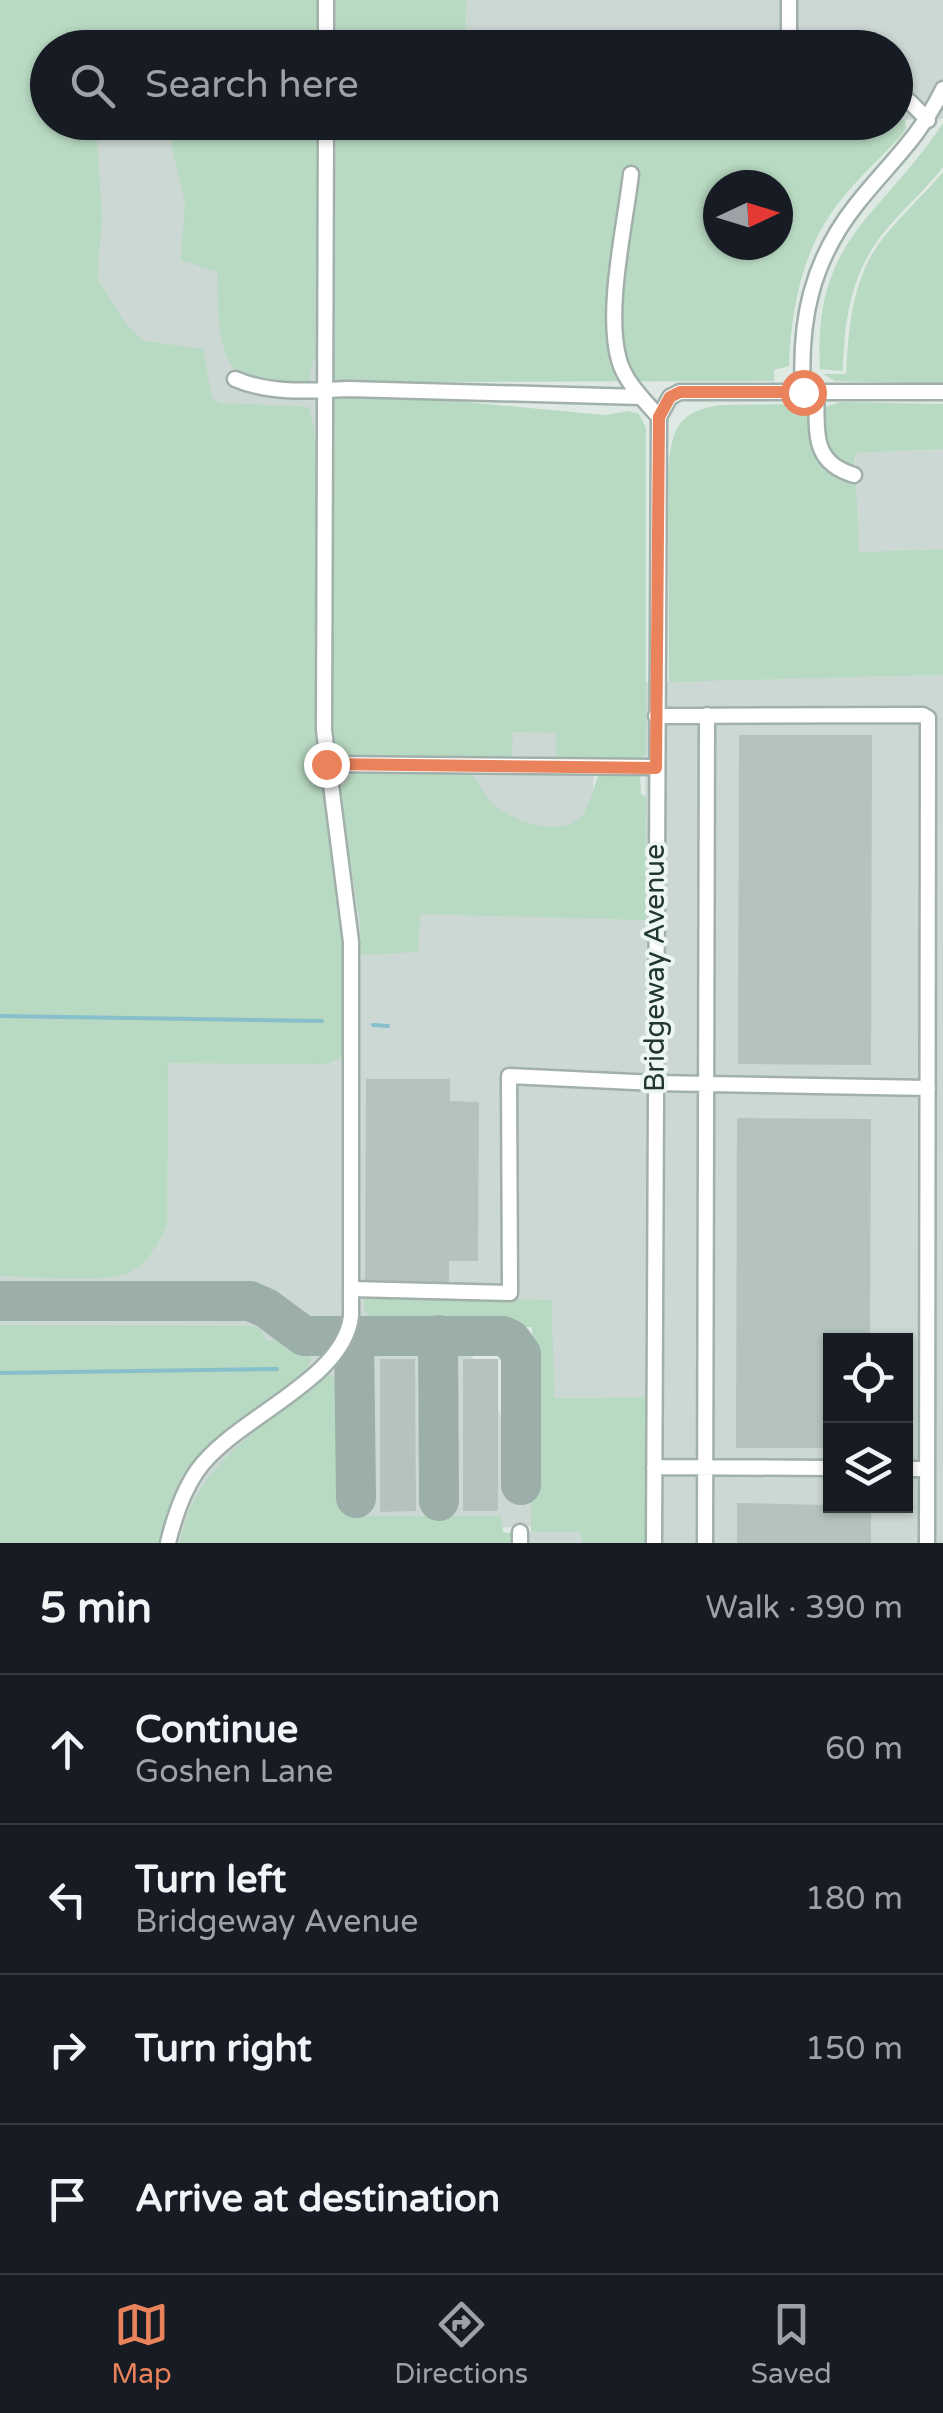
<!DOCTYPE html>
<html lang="en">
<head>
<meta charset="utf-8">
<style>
  :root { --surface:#171b24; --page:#20242c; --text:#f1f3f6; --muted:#9ea1a6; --line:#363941; --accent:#ea835b }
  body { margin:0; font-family:"Varela Round",sans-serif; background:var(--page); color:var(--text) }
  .controls { position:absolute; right:30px; bottom:30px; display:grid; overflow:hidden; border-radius:0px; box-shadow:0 2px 8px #0004 }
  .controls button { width:90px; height:90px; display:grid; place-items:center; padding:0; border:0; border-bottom:2px solid var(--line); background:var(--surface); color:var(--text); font:50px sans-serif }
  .compass { position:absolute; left:703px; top:170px; width:90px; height:90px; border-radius:50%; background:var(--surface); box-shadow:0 2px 8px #0004; rotate:86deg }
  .stop { position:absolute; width:30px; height:30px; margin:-22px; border:8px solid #ea835b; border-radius:50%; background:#fff }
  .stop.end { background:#ea835b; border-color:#fff; box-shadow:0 2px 10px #0008 }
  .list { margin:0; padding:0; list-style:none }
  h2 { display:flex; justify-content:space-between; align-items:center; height:130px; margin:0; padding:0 40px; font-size:42px }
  h2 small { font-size:32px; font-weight:400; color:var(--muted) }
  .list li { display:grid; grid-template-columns:65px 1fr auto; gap:30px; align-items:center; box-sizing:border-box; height:150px; padding:0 40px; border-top:2px solid var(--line) }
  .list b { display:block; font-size:38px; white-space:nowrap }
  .list p { margin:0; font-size:32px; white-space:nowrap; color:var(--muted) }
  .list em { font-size:32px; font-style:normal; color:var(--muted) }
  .icon { flex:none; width:55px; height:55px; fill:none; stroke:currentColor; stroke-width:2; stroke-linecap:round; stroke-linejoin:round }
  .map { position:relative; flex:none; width:943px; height:1543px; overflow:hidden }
  .search { position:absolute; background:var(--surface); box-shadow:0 2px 8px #0004; left:30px; right:30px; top:30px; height:110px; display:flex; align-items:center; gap:25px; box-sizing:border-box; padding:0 35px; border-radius:55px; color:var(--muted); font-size:38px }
  .sheet { height:730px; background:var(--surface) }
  nav { display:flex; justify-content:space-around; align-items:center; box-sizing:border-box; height:140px; border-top:2px solid var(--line); background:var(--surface); font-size:28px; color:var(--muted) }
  nav a { display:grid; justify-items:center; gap:5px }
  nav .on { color:var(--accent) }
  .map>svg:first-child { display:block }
</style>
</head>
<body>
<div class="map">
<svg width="943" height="1543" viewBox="0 0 943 1543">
  <rect width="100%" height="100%" fill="#dee9e4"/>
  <path fill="#ccd8d3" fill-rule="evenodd" d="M0 0H376V47L48 48V122L376 123 374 722 598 717 590 834 645 920 646 682 943 675V1543H646L645 1397 553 1398 552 1301 444 1299 555 1525 194 1543H0ZM830 1340H906V1506H830Z
    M466 0H943V119L896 120V48H465Z
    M943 449V549L859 552 855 453Z
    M582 1531V1543H511V1533Z"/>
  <path fill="#b8d9c2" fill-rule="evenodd" d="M0 0H320V47L146 48 123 44 116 48H48V122L96 123 102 218 97 278 127 326 145 341 203 349 212 398 220 403 309 407 318 452 316 730 343 928 344 1050 341 1057 327 1064 168 1063 167 1224C159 1243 148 1264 128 1273 104 1284 29 1276 0 1276Z
    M336 0H466L465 47H336Z
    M896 120H905L906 129 900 137C879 159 855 181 837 205 802 251 791 309 789 366L774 370V381L423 382V398L605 415 629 411 639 414 646 428V756L630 762 557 761 556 733 513 732 512 761 346 756 334 744 333 707 336 123H352L353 133H428L429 122ZM718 185H778V245H718Z
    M196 122 320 123 319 347 310 372V385C294 385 270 388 255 383 212 368 220 308 217 272L181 260 185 203 168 130H193Z
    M943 123V167C927 188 907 205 890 225 852 267 844 317 843 371L820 369C813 237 880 219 943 123Z
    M943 172V384L835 381 823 374H846C849 325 852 277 884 237 902 214 924 195 943 172Z
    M841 402 943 404V449L855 453V467C823 466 824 432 825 407Z
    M722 405 793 404 808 411 812 420 813 444 856 478 859 552 943 549V675L669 682 668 474C672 431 675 411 722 405Z
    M364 769 466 771C478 779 481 791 490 801 508 821 565 841 584 813 590 803 594 787 598 776L611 770 640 773 641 794 646 797V920L420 914 418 952 361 955 360 922 340 794C344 779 351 774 364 769Z
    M364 1297 552 1300 554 1398 646 1397V1543H582L581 1532H531L532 1327H379C368 1319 364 1312 364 1297Z
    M0 1325 253 1326 260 1329 267 1341C286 1341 305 1336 311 1359L306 1371C241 1420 174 1455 160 1543H0Z
    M330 1375 343 1380 348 1390 349 1516H501L503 1532 511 1533V1543H180C191 1480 239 1443 286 1406 300 1396 314 1381 330 1375Z"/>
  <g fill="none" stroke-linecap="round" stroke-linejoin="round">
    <path stroke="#88bfcc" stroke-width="4" d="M0 1016 322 1021
      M373 1025 388 1026
      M0 1373 277 1369"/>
    <path stroke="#9caea9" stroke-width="40" d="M0 1301H250L266 1308 304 1336H503L511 1340 521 1354V1485
      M354 1335 356 1498
      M438 1335 439 1501"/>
  </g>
  <path fill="#b4c3bd" d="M739 735H872L871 1065 738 1064Z
    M366 1079H450V1101L479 1102 478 1261H449V1284L365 1283Z
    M737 1118 871 1119 870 1340H830V1448H736Z
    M380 1359H415L416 1511 380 1512Z
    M463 1359H498V1511H463Z
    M737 1503 871 1506V1543H737Z"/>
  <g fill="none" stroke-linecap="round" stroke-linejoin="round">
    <g stroke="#a1b0ab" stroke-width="19">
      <path id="minor" d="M326 48V0
        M789 48V0
        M896 94 910 102 928 120
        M631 174C625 226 605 311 619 360 625 382 644 400 659 417
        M235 379C270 394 310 391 348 389L641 397
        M803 392C799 321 811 262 856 205 889 163 919 139 943 89
        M816 392C818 431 810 462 854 475
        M656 716 923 715 928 718 927 1543
        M326 764 655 767
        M351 1289 510 1293 509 1076 655 1083 928 1088
        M654 1467 830 1468
        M906 1469H927
        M520 1532V1543
        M168 1543C174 1518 182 1493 197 1471 235 1417 344 1381 351 1316V942L324 730 326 122
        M654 1543 659 417 670 397 680 392H943
        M705 1543 707 715"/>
    </g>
    <use href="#minor" stroke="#fff" stroke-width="14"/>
  </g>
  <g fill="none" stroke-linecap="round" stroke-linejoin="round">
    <path stroke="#ea835b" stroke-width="12" d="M326 764 656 768 659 417 670 397 680 392H803"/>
  </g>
  <g text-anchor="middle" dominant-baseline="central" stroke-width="8" stroke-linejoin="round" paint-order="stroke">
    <g font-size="28" fill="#203732" stroke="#eef6f2">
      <text transform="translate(655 968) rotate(-90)">Bridgeway Avenue</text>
    </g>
  </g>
</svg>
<div class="controls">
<button><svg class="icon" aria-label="locate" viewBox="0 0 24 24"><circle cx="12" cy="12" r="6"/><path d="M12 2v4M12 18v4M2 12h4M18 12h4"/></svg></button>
<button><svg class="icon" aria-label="layers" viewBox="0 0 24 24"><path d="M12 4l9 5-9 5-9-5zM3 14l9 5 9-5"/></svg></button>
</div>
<svg class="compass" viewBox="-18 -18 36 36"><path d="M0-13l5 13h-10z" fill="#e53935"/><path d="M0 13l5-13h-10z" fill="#9ea1a6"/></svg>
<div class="stop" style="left:803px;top:392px"></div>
<div class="stop end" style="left:326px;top:764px"></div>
<div class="search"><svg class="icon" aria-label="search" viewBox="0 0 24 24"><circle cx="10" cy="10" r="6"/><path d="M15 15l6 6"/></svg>Search here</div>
</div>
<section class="sheet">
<h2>5 min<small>Walk · 390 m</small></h2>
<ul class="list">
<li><svg class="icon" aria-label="ahead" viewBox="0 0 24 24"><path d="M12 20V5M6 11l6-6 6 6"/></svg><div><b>Continue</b><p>Goshen Lane</p></div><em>60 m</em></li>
<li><svg class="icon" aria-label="left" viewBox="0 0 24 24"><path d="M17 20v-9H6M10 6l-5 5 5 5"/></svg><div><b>Turn left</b><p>Bridgeway Avenue</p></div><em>180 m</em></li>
<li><svg class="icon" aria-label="right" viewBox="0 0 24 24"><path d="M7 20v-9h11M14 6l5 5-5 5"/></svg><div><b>Turn right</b></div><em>150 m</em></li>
<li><svg class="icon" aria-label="arrive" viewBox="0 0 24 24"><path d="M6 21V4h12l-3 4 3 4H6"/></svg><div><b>Arrive at destination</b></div></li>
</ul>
</section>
<nav>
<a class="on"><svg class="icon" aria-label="map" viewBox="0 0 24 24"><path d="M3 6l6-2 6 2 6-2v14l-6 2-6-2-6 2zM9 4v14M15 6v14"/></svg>Map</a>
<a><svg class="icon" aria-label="directions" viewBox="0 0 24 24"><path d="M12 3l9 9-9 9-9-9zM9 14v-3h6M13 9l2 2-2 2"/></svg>Directions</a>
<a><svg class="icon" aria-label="saved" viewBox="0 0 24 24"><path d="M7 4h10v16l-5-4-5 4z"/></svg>Saved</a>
</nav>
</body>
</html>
